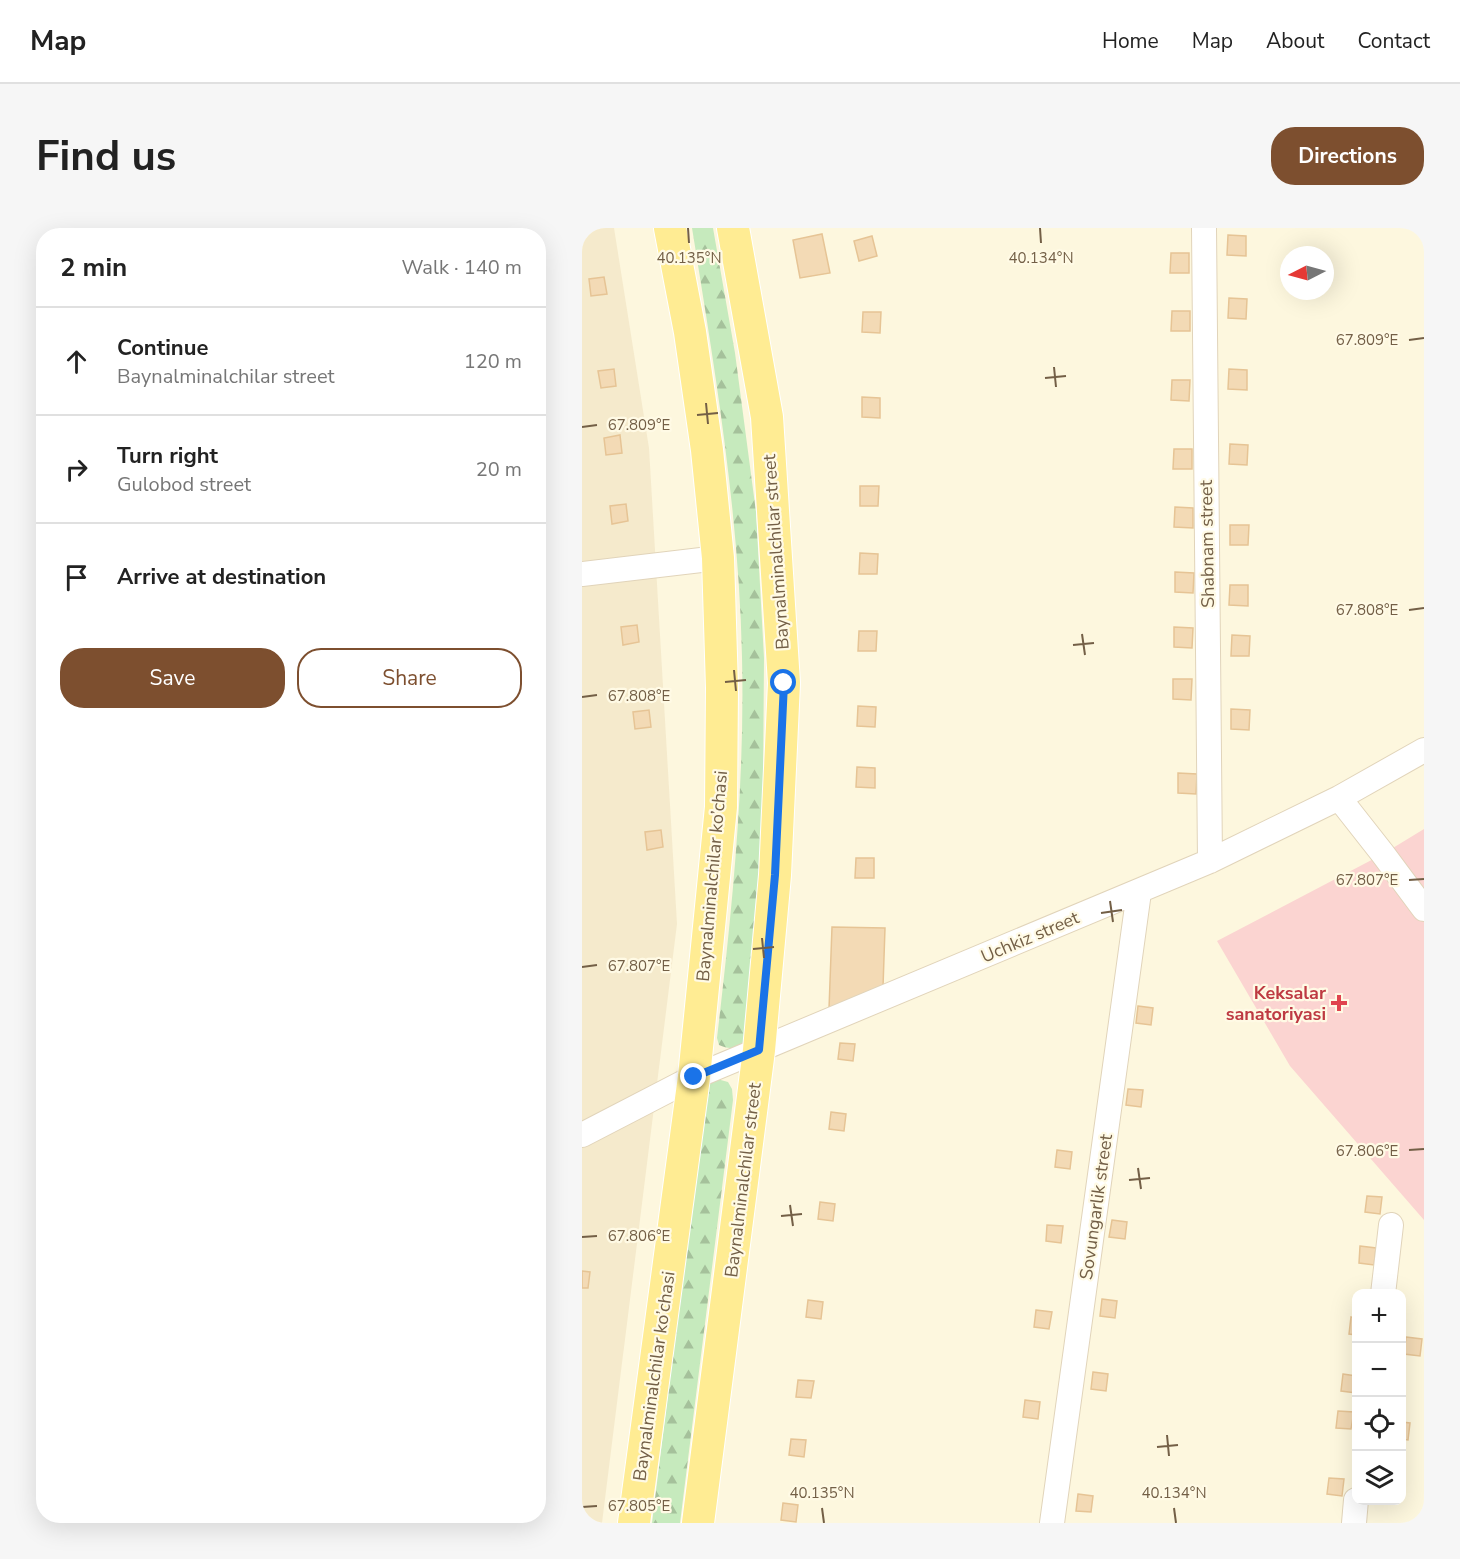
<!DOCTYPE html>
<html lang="en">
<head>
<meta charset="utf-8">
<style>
  :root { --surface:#fff; --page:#f6f6f6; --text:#222; --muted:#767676; --line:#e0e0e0; --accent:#7d4f2f }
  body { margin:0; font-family:"Nunito Sans",sans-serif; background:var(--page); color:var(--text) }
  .controls { position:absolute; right:18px; bottom:18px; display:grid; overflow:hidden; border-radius:12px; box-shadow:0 6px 24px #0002 }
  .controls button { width:54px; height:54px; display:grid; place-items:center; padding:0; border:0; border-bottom:2px solid var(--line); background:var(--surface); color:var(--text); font:30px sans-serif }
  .compass { position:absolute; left:698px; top:18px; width:54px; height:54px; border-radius:50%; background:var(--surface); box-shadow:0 6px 24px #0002; rotate:264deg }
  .stop { position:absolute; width:18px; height:18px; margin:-14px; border:4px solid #1a73e8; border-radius:50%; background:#fff }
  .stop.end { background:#1a73e8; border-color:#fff; box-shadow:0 2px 6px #0008 }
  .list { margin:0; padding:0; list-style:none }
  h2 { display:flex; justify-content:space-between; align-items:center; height:78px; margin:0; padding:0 24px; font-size:26px }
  h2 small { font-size:20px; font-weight:400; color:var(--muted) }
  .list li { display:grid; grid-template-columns:39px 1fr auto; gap:18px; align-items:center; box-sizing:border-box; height:108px; padding:0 24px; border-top:2px solid var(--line) }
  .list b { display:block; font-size:22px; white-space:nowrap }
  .list p { margin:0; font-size:20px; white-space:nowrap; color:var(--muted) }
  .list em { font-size:20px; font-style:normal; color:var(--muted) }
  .actions { display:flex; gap:12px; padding:18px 24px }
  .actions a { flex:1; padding:14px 0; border:2px solid var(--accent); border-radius:24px; text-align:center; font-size:21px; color:var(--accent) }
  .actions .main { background:var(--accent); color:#fff }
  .icon { flex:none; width:33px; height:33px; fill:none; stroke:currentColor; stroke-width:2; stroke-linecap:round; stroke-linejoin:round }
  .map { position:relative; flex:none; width:842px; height:1295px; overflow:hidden; border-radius:24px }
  header { display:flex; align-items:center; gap:36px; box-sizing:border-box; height:84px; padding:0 30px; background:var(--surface); border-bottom:2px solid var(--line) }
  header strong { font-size:28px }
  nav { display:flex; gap:33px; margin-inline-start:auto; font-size:21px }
  .intro { display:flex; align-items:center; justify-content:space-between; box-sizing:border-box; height:144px; padding:0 36px }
  h1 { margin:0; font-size:42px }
  .button { padding:15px 27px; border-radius:24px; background:var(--accent); color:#fff; font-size:21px; font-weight:700 }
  main { display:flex; gap:36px; padding:0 36px }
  aside { flex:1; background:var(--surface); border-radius:24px; box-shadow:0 6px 24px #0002 }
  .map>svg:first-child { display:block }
</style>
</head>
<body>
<header>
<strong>Map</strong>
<nav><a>Home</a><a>Map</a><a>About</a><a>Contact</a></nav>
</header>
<div class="intro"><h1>Find us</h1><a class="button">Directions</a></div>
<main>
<aside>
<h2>2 min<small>Walk · 140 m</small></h2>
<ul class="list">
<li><svg class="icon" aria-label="ahead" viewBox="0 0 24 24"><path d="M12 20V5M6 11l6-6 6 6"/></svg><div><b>Continue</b><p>Baynalminalchilar street</p></div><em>120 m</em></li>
<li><svg class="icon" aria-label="right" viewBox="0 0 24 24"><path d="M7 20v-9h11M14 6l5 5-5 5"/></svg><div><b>Turn right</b><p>Gulobod street</p></div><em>20 m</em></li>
<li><svg class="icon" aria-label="arrive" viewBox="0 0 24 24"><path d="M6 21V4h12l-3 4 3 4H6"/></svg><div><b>Arrive at destination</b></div></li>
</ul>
<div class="actions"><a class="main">Save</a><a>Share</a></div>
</aside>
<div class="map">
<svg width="842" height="1295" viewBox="0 0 842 1295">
  <defs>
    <pattern id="forest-firs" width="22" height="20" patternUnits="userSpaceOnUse" patternTransform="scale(1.5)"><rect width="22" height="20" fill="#c6eabd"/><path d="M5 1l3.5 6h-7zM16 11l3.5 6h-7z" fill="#a5c19b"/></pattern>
  </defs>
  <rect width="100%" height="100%" fill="#fdf7de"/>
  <path fill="#f5eacc" d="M0 0H32L67 220 95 696 20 1295H0Z"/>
  <path fill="#fbd4d1" d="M842 601V992L708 838 635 713 801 626Z"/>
  <path fill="url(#forest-firs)" d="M110 0H131L153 125 174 284 182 430 181 559 177 650 163 813C154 821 148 822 137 817L135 810C150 683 163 557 160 429 157 285 133 142 110 0Z
    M135 851 146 854 150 861 151 872 98 1295H70L123 867 129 854Z"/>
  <path fill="#f3dab5" stroke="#e6c495" stroke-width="1.5" d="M240 6 248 45 218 50 211 12Z
    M646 7 664 8V28L645 27Z
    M290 8 295 28 277 33 272 13Z
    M589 25H607V45H588Z
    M22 49 25 66 9 68 7 51Z
    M647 70 665 71 664 91 646 90Z
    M590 83H608V103H589Z
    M281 84H299L298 105 280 104Z
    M32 141 34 158 19 160 16 143Z
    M647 141 665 142V162L646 161Z
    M590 152H608L607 173 589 172Z
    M280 169 298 170V190L280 189Z
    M38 207 40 225 24 227 22 210Z
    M648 216 666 217 665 237 647 236Z
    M592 221H610V241H591Z
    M278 258H297L296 278H278Z
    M44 276 46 293 30 296 28 278Z
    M593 279 611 280V300L592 299Z
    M648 297H667L666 317H648Z
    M278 325 296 326 295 346H277Z
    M593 344 612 345 611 365 593 364Z
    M648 357H666V378L647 377Z
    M55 397 57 414 41 417 39 399Z
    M592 399 611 400 610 420 592 419Z
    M277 403H295L294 423H276Z
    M650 407 668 408 667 428H649Z
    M591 451H610L609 472 591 471Z
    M276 478 294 479 293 499 275 498Z
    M649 481 668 482 667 502 649 501Z
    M67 482 69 499 53 501 51 484Z
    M275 539 293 540V560L274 559Z
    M596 545 615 546 614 566 596 565Z
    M79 602 81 619 65 622 63 604Z
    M274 630H292V650H273Z
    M250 699 303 700 301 759 247 781Z
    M556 778 571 780 569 797 554 795Z
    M258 815 273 816 271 833 256 831Z
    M546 861 561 862 559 879 544 877Z
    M249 884 264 886 262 903 247 901Z
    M475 922 490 924 488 941 473 939Z
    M785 968 800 969 798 986 783 984Z
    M238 974 253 976 251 993 236 991Z
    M530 992 545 994 543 1011 527 1009Z
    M465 997 481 998 479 1015 464 1013Z
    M778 1018 794 1020 792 1037 777 1035Z
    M0 1043 8 1044 6 1060H0Z
    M520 1071 535 1073 533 1090 518 1088Z
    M226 1072 241 1074 239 1091 224 1089Z
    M454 1082 470 1084 467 1101 452 1099Z
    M769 1089 774 1090V1107L767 1106Z
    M824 1109 840 1111 838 1128 822 1126Z
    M511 1144 526 1146 524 1163 509 1161Z
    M761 1146 774 1148V1165L759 1163Z
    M216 1152 232 1153 229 1170 214 1169Z
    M443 1172 458 1174 456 1191 441 1189Z
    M756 1183 772 1184 769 1201 754 1200Z
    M820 1194 828 1195 826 1212 820 1211Z
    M209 1211 224 1212 222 1229 207 1227Z
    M747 1250 762 1251 760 1268 745 1266Z
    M496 1266 511 1268 509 1284 494 1283Z
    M201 1275 216 1277 214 1294 199 1292Z"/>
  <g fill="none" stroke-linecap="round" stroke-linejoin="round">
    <g stroke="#e1d4ba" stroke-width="26">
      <path id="minor" d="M622 0 628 633
        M0 346 136 330
        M757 570 801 626 842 681
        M0 907 112 849 628 633 757 570 842 522
        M801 1066 809 997
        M470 1295 557 664
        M772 1295 774 1272"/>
    </g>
    <g stroke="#fff" stroke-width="34">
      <path id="major" d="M52 1295 112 849 139 579 140 460 136 330 125 222 108 104 88 0
        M116 1295 177 822 193 647 202 455 185 189 151 0"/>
    </g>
    <use href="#minor" stroke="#fff" stroke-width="24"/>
    <use href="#major" stroke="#ffec93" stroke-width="32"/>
  </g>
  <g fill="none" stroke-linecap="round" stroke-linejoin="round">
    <path stroke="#1a73e8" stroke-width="8" d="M112 849 177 822 193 647 202 455"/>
  </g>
  <path fill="none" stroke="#735f46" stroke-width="2" d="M106 0 107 15M458 0 459 15M827 112 842 110M472 139 474 159M463 150 484 148M124 175 126 196M115 187 136 185M0 199 15 197M827 382 842 380M500 406 503 427M491 417 512 415M152 442 154 463M143 454 164 452M0 469 15 467M827 652 842 651M528 673 531 694M519 685 540 682M180 710 182 730M171 721 192 719M0 739 15 737M827 922 842 921M556 940 559 961M547 952 568 950M208 977 211 998M199 988 220 986M0 1009 15 1008M585 1207 587 1228M575 1219 596 1217M0 1279 15 1278M240 1280 242 1295M592 1280 594 1295"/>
  <path fill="#e0444e" stroke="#fffae5" stroke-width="2" d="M754 766h6v6h6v6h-6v6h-6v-6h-6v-6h6z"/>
  <g text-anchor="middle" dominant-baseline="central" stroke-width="4.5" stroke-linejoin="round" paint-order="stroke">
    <g font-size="18" fill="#735f46" stroke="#fffae5">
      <text transform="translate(625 316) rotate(-91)">Shabnam street</text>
      <text transform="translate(194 324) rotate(-94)">Baynalminalchilar street</text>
      <text transform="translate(130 648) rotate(-85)">Baynalminalchilar ko’chasi</text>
      <text transform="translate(448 709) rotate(-23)">Uchkiz street</text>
      <text transform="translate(161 952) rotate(-83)">Baynalminalchilar street</text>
      <text transform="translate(514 979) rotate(-82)">Sovungarlik street</text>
      <text transform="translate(72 1148) rotate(-82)">Baynalminalchilar ko’chasi</text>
    </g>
    <g font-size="18" font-weight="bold" fill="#be3a42" stroke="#fffae5" text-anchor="end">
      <text x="744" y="765">Keksalar<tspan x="744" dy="21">sanatoriyasi</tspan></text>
    </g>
  </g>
  <g font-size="15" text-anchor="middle" fill="#735f46" stroke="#fffae5" stroke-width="4.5" stroke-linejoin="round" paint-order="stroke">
    <text x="107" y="35">40.135°N</text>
    <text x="459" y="35">40.134°N</text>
    <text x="785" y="117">67.809°E</text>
    <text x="57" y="202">67.809°E</text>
    <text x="785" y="387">67.808°E</text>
    <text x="57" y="473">67.808°E</text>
    <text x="785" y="657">67.807°E</text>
    <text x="57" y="743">67.807°E</text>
    <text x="785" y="928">67.806°E</text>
    <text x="57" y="1013">67.806°E</text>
    <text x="240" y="1270">40.135°N</text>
    <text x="592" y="1270">40.134°N</text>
    <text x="57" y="1283">67.805°E</text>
  </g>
</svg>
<div class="controls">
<button>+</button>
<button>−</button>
<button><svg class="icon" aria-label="locate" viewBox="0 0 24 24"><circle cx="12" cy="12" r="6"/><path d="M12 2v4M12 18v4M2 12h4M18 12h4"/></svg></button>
<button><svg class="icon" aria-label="layers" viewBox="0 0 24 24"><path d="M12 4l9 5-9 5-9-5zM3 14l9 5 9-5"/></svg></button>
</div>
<svg class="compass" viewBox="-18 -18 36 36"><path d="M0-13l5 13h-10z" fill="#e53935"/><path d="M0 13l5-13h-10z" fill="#767676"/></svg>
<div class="stop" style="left:202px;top:455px"></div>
<div class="stop end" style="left:112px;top:849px"></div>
</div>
</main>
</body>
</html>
